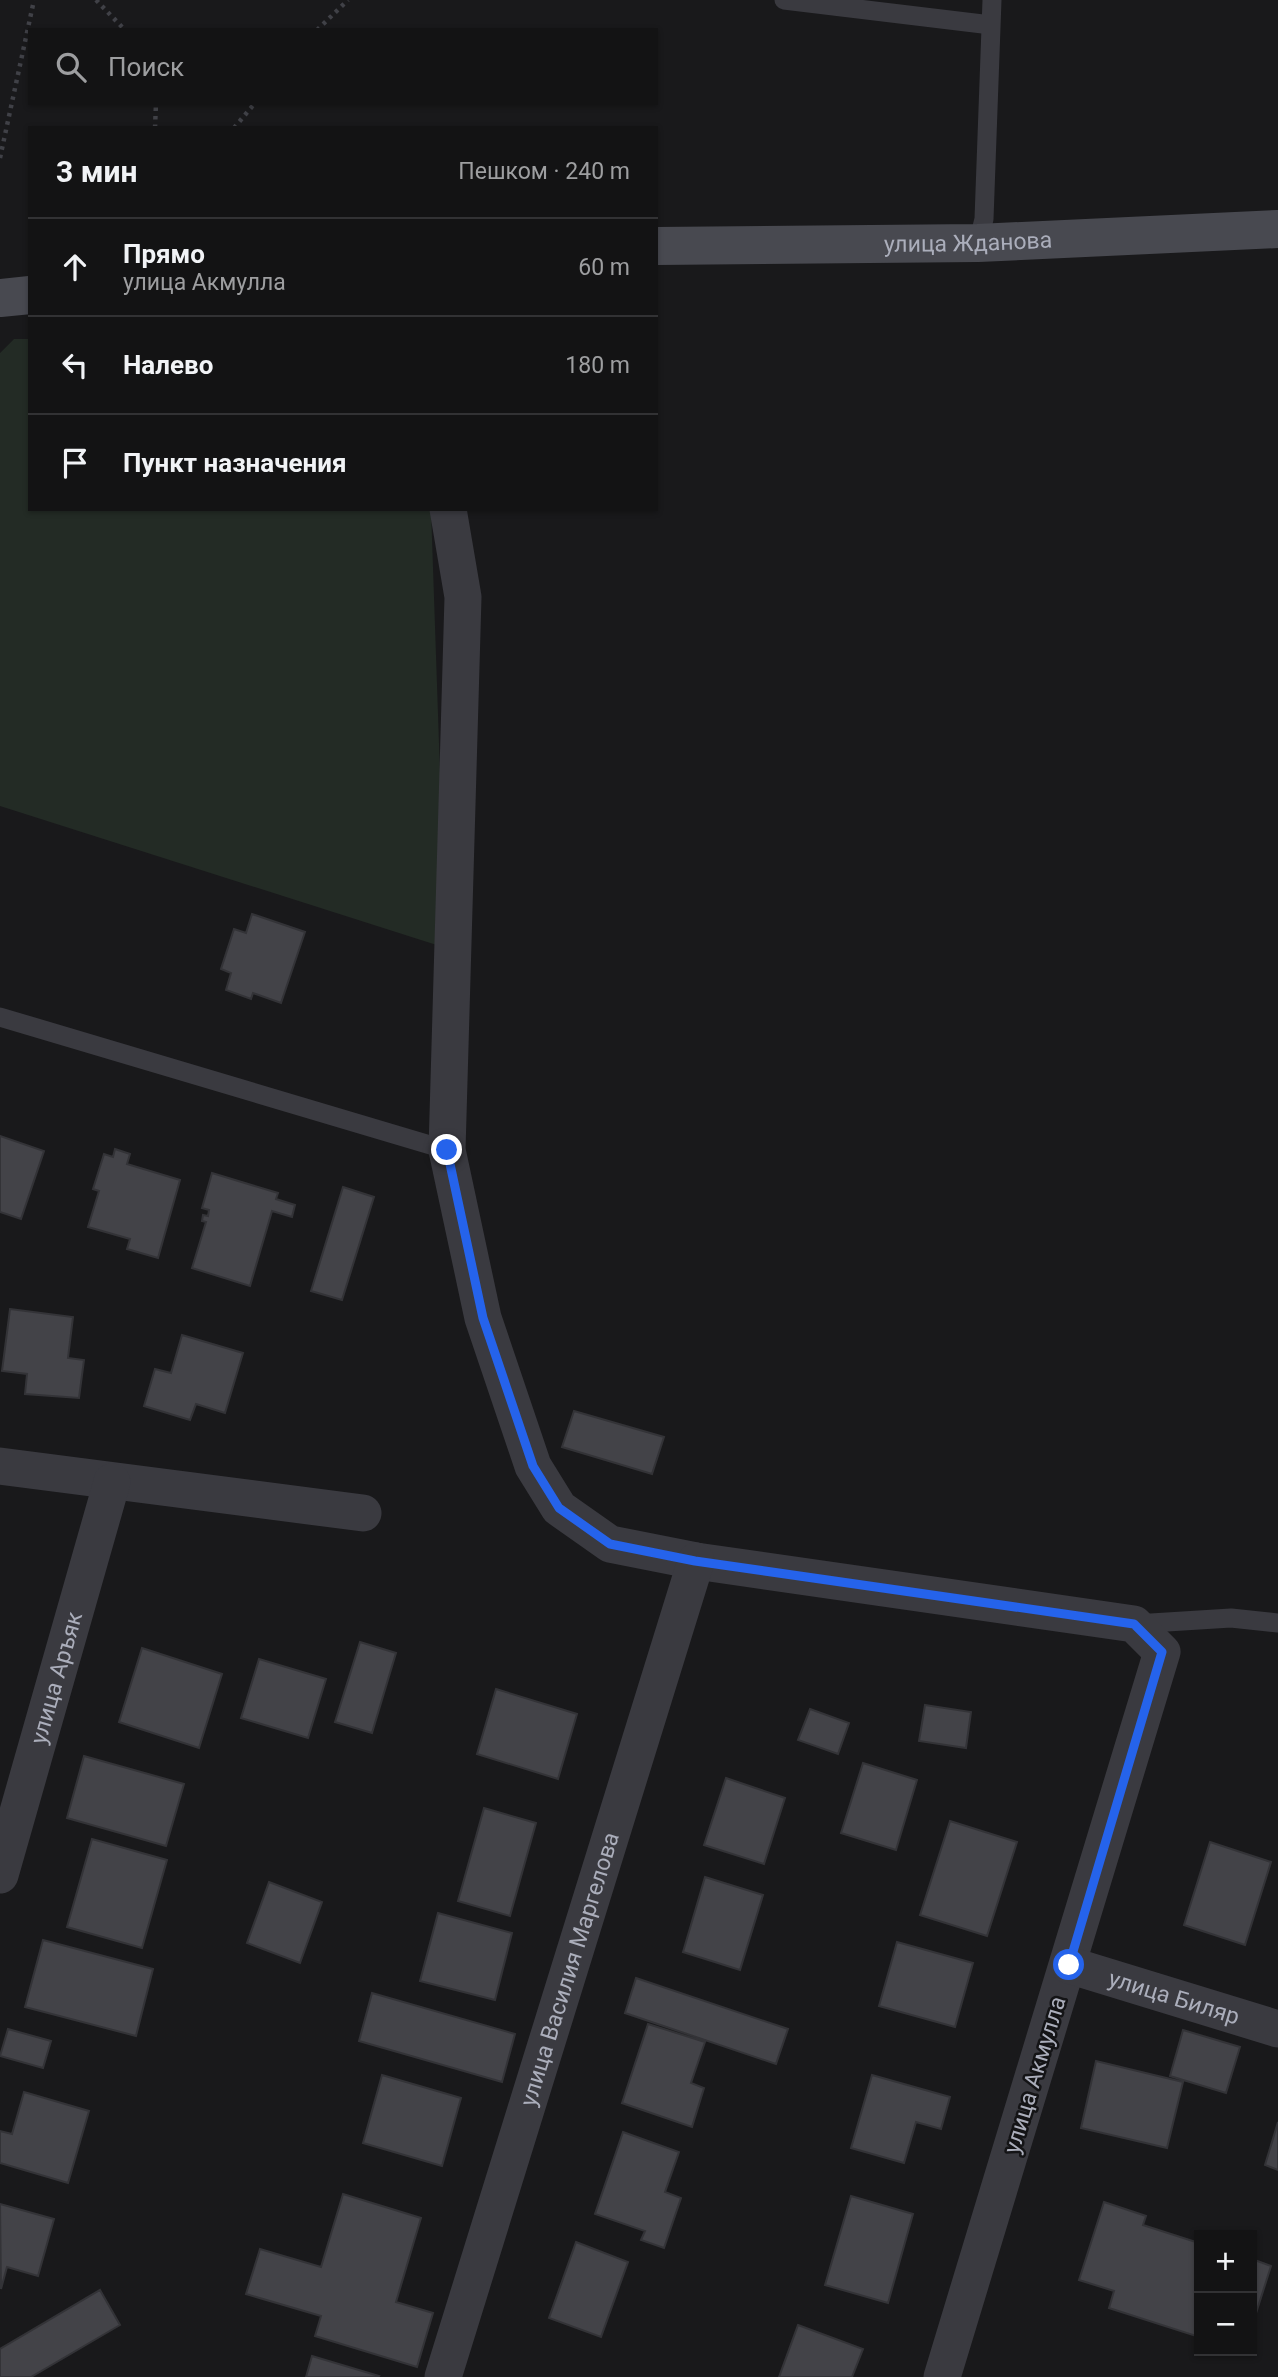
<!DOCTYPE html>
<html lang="ru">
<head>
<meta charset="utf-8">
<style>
  :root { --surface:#131314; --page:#202022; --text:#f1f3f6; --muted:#9d9ea0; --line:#323234 }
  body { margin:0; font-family:Roboto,sans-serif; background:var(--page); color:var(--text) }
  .controls { position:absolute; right:21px; bottom:21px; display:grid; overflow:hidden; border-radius:0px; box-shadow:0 2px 5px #0004 }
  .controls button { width:63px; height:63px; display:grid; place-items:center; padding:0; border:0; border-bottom:2px solid var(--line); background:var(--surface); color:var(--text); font:35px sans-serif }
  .stop { position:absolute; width:21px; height:21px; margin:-16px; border:5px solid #2563eb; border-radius:50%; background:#fff }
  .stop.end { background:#2563eb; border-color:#fff; box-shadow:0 2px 7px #0008 }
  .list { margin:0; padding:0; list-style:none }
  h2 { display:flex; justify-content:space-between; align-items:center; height:91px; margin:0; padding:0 28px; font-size:30px }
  h2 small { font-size:23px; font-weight:400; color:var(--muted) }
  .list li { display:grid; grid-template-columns:46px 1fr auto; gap:21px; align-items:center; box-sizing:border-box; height:98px; padding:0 28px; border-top:2px solid var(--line) }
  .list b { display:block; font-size:26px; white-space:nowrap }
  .list p { margin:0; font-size:23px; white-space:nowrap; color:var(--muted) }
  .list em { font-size:23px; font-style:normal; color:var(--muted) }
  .icon { flex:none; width:38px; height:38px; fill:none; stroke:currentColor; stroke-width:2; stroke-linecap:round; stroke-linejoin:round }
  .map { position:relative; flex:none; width:1278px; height:2377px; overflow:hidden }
  .search { position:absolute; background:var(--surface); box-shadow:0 2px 5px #0004; left:28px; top:28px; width:630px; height:77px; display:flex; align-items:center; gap:18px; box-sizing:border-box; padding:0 24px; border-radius:0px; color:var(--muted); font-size:26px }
  .panel { position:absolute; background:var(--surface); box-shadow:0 2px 5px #0004; left:28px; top:126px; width:630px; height:385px; border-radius:0px }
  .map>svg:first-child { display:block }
</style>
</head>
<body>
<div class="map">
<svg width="1278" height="2377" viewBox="0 0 1278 2377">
  <rect width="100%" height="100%" fill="#19191b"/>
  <path fill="#232b25" d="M14 339H30V509H431L446 948 0 806V353Z"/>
  <path fill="#434348" stroke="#333337" stroke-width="2" d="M252 914 305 932 281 1003 253 993 251 999 226 990 231 973 221 969 234 929 246 933Z
    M0 1136 44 1151 21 1219 0 1212Z
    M115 1149 130 1154 127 1164 180 1180 158 1258 127 1249 130 1239 88 1227 99 1191 93 1189 104 1154 113 1157Z
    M212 1173 278 1193 276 1199 295 1205 292 1217 272 1211 250 1286 192 1268 206 1222 202 1221 203 1215 208 1216 209 1210 202 1208Z
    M343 1187 374 1197 342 1300 311 1291Z
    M10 1309 73 1317 68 1358 84 1360 79 1398 25 1394 27 1374 2 1371Z
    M182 1335 243 1353 225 1413 196 1404 190 1420 144 1406 155 1369 171 1373Z
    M574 1411 664 1437 652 1474 562 1447Z
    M360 1642 396 1653 372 1733 335 1722Z
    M142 1648 222 1674 199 1748 119 1722Z
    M259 1659 326 1679 308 1738 241 1718Z
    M496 1689 577 1714 558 1779 477 1754Z
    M925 1705 971 1712 966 1748 919 1741Z
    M810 1709 849 1723 838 1754 798 1740Z
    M84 1756 184 1784 166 1846 67 1818Z
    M863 1763 917 1780 896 1850 841 1833Z
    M726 1778 785 1798 764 1864 704 1845Z
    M484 1808 536 1823 510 1916 458 1901Z
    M950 1821 1017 1842 987 1936 920 1915Z
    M92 1839 167 1860 142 1948 67 1927Z
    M1210 1842 1271 1862 1245 1945 1184 1925Z
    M705 1877 763 1895 740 1970 683 1952Z
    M269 1882 322 1902 300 1963 247 1943Z
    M438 1913 512 1933 495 2000 420 1981Z
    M43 1940 153 1969 136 2036 25 2007Z
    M897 1942 973 1963 955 2027 879 2006Z
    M636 1978 788 2029 776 2064 625 2013Z
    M372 1993 515 2034 502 2082 359 2041Z
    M648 2024 705 2042 691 2083 704 2088 692 2127 622 2103Z
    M8 2029 51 2041 43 2068 0 2056Z
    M1183 2030 1240 2047 1226 2093 1170 2076Z
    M1096 2061 1183 2082 1167 2148 1081 2128Z
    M382 2075 461 2098 442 2166 363 2143Z
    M872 2075 950 2097 941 2129 916 2122 904 2163 851 2148Z
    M24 2092 89 2111 68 2183 0 2163V2131L12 2134Z
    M1278 2122V2170L1265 2165Z
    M623 2132 679 2152 665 2192 681 2198 664 2248 641 2240 645 2231 595 2214Z
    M343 2194 421 2218 396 2302 433 2313 417 2367 315 2336 321 2316 246 2294 260 2249 321 2267Z
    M851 2196 913 2214 888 2303 825 2285Z
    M1104 2202 1146 2216 1143 2225 1199 2243V2337L1109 2308 1114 2291 1079 2280Z
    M0 2204 54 2219 38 2276 7 2267 1 2289Z
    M576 2242 628 2262 601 2337 549 2318Z
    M1252 2259 1271 2266 1252 2326Z
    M100 2290 120 2325 31 2377H0V2349Z
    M798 2325 863 2349 852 2377H779Z
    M312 2356 379 2376 378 2377H306Z"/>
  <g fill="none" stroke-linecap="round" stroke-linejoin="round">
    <path stroke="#404147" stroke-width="4.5" stroke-dasharray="3.5 5" stroke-linecap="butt" d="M96 0 125 30
      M317 30 348 0
      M155 128 156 103
      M234 128 255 103
      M0 158 34 0"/>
    <path stroke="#3a3a40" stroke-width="19" d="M784 0 991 25
      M978 243 984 219 992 0
      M0 1017 447 1150
      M1135 1624 1231 1618 1278 1623"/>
    <g stroke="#3a3a40" stroke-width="37">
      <path d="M448 509 463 597 447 1150 483 1318 533 1466 559 1508 610 1544 696 1561 1134 1624 1162 1652 942 2377"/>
      <path d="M0 1466 363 1513"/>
      <path id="s1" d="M0 1875 112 1482"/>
      <path id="s2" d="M1069 1965 1278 2029"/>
      <path id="s3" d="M443 2377 696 1561"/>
    </g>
    <g stroke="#484950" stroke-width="38">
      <path id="s4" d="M656 246 978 243 1278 229"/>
      <path d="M0 298 30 295"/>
    </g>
  </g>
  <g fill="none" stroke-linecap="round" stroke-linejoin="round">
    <path stroke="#2563eb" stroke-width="9" d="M447 1150 483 1318 533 1466 559 1508 610 1544 695 1561 1134 1624 1162 1652 1069 1965"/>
  </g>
  <g text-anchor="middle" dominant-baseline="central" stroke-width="5" stroke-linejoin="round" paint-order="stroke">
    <g font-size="23" fill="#abaebb" stroke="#141416">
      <text stroke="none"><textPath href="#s4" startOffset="312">улица Жданова</textPath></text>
      <text stroke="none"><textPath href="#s1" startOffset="205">улица Аръяк</textPath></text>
      <text stroke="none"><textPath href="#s3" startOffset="427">улица Василия Маргелова</textPath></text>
      <text stroke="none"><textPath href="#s2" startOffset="110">улица Биляр</textPath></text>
      <text transform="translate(1035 2075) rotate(-73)">улица Акмулла</text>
    </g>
  </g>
</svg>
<div class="controls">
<button>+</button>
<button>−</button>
</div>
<div class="stop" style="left:1069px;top:1965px"></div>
<div class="stop end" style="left:447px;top:1150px"></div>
<div class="search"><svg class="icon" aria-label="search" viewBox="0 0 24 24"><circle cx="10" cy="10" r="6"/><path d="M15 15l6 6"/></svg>Поиск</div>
<section class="panel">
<h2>3 мин<small>Пешком · 240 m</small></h2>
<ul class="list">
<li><svg class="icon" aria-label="ahead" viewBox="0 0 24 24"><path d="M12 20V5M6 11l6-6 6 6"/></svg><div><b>Прямо</b><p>улица Акмулла</p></div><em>60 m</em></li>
<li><svg class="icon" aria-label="left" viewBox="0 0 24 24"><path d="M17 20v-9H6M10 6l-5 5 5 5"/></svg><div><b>Налево</b></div><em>180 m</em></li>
<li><svg class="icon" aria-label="arrive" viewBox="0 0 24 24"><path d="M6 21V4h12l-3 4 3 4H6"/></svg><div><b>Пункт назначения</b></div></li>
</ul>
</section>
</div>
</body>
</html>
